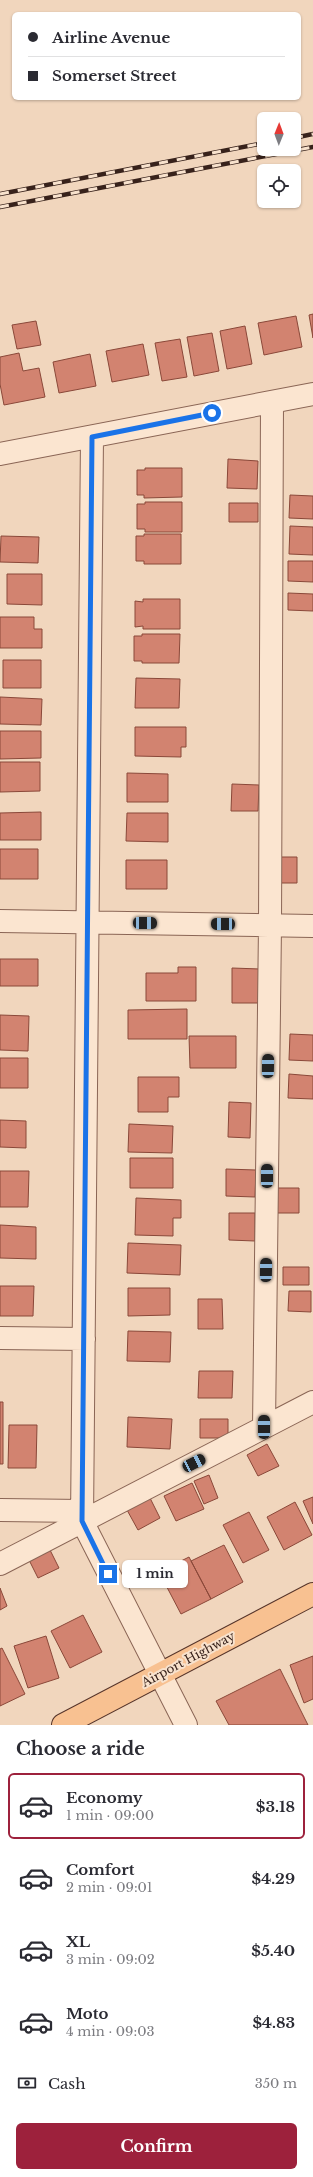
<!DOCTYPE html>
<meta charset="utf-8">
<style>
body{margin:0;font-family:"Libre Baskerville",serif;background:#f2f2f3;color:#2b2b33;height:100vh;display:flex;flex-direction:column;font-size:15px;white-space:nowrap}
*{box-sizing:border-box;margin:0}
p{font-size:13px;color:#7c7c81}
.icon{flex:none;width:22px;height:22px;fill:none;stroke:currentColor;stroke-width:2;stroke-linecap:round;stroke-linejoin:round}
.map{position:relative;height:1725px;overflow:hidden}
.drawer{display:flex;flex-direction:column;background:#fff;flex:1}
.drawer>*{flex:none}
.top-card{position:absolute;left:12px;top:12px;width:289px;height:88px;border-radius:6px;box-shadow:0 1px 3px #0004;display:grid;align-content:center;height:88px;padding:0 16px;background:#fff}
.needle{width:26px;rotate:1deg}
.fabs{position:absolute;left:257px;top:112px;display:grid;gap:8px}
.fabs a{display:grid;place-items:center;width:44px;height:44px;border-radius:6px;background:#fff;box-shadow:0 1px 3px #0004;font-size:20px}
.end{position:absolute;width:18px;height:18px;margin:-9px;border:5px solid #1a73e8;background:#fff;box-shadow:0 0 0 2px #fff}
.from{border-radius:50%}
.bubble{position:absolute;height:28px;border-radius:6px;background:#fff;box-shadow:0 1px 3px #0004;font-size:13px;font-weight:800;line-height:28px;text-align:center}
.car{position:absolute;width:12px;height:24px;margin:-12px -6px;border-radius:5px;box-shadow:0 0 3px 1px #0007;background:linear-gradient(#222 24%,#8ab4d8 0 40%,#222 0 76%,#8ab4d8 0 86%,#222 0)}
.top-card b{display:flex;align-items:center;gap:14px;height:38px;font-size:15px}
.top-card b+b{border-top:1px solid #e1e1e2}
.top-card i{width:10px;height:10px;background:#2b2b33}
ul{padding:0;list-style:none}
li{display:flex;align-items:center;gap:12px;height:66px;margin:0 8px 6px;padding:0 8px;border:2px solid transparent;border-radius:6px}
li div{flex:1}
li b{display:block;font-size:15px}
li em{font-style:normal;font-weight:800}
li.selected{border-color:#9d213c}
li>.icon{width:36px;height:36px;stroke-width:1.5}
h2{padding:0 16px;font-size:18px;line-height:48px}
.pay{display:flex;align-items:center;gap:10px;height:44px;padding:0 16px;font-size:15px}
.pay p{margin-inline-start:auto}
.action{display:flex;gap:8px;margin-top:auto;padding:8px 16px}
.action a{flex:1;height:46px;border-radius:6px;background:#9d213c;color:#fff;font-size:16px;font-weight:800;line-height:46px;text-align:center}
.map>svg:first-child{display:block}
.building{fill:#d28370;stroke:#8a4839}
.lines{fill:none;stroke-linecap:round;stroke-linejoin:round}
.minor-casing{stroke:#8a6555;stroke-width:24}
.major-casing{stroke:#57352a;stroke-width:24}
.minor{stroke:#fbe5d0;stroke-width:22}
.major{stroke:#f8c191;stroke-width:22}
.rail-casing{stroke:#38221b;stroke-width:4.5}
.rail{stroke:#f8e2cd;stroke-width:3;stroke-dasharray:9;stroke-linecap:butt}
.route{stroke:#1a73e8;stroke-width:5}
.labels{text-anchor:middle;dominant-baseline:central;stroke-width:4;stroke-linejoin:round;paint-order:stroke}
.street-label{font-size:12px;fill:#38221b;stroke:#f8e2cd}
</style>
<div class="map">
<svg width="313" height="1725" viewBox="0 0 313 1725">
<rect width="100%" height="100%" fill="#f1d6bd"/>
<path class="building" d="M313,314V338L309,315Z
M296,316L302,347L264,355L258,323Z
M36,321L41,345L17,349L12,325Z
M245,326L252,364L227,369L220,331Z
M212,333L219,371L194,376L187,337Z
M180,339L187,377L162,381L155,343Z
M143,344L149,375L112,382L106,351Z
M19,353L23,371L39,368L45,397L4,405L0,384V357Z
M90,354L96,386L59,393L53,362Z
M228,459L258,461L257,489L227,488Z
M145,468H182V497L144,498V495H137V470H145Z
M290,495L313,496V519L289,518Z
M145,502H182V532H145V529H137V504H145Z
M229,503H258V522H229Z
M290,526L313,527V555L289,554Z
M144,534H181V564H144V561H136V536H144Z
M1,536L39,537L38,563L0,562Z
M288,561H313V582L288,581Z
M7,574H42V605L7,604Z
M288,593L313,594V611L288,610Z
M143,599H180V629H143V626L135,627V601L143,602Z
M0,617H34V629H42V648H0Z
M142,634H180L179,663H142V661H134V636H142Z
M3,660H41V688H3Z
M136,678L180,679L179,708H135Z
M0,697L42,699L41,725L0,724Z
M135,727H186V747H181V757L135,756Z
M0,731H41V758L0,759Z
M0,762H40V791L0,792Z
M127,773L168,774V802H127Z
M232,784L259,785L258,811H231Z
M41,812V840H0V813Z
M127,813H168V842L126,841Z
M0,849H38V879H0Z
M278,857H297V883H279Z
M126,860H167V889H126Z
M0,959H38V986H0Z
M178,967H196V1001H146V973H178Z
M232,968L260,969L259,1003H232Z
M187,1009V1039H128V1010Z
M0,1015L29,1016L28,1051L0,1050Z
M290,1034L313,1035V1061L289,1060Z
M189,1036H236V1068H190Z
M0,1058H28V1088H0Z
M289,1074L313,1076V1099L288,1098Z
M138,1077H179V1097H168V1112H138Z
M229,1102L251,1103L250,1138L228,1137Z
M0,1120L26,1121V1148L0,1147Z
M129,1124L173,1126L172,1153L128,1152Z
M130,1158H173V1188H130Z
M226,1169L256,1170L255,1197L226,1196Z
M0,1171H29L28,1207H0Z
M275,1188H299V1213H276Z
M136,1198L181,1200V1218H173V1236L135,1235Z
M229,1213H255V1241L229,1240Z
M0,1225L36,1227V1259L0,1258Z
M128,1243L181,1245L180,1275L127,1273Z
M283,1267H309V1285H283Z
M0,1286H34L33,1316H0Z
M128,1288H170V1315L128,1316Z
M289,1291H311V1312L288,1311Z
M198,1299H222L223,1329H198Z
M128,1331L171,1332L170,1362L127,1361Z
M199,1371H233L232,1398H198Z
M0,1402H3V1464H0Z
M128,1417L172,1419L170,1449L127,1447Z
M200,1419H228V1438H200Z
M9,1425H37L36,1468H8Z
M267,1444L279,1466L258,1476L247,1455Z
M209,1475L218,1498L204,1504L194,1481Z
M192,1483L204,1509L176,1521L164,1496Z
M313,1497V1524L303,1501Z
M150,1498L160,1518L138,1530L127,1510Z
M295,1502L312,1535L284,1550L267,1517Z
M249,1512L269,1550L243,1563L223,1525Z
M224,1545L243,1582L211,1599L191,1561Z
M50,1550L59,1568L38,1578L29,1560Z
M189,1557L211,1599L181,1614L159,1572Z
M0,1588L7,1606L0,1610Z
M83,1615L102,1652L70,1668L51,1631Z
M46,1636L59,1678L28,1688L14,1646Z
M2,1648L25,1694L0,1706V1649Z
M313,1656V1699L304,1703L290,1665Z
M280,1669L308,1725H229L216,1701Z"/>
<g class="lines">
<g class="minor-casing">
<path id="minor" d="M92,437L82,1521L186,1725
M0,454L313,394
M0,921L313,926
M0,1338L84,1339
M264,1427L270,925L272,402
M0,1510L82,1511
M0,1564L313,1402"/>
</g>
<g class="major-casing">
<path id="major" d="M63,1725L313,1594"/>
</g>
<use href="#minor" class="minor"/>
<use href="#major" class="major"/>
<g class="rail-casing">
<path id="rail" d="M294,138L313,134
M0,194L264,143
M0,207L313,147"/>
</g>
<use href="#rail" class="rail"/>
</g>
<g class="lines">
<path class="route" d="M108,1574L82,1521L92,437L212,413"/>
</g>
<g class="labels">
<g class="street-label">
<text transform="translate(188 1659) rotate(-28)">Airport Highway</text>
</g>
</g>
</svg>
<div class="fabs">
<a><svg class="needle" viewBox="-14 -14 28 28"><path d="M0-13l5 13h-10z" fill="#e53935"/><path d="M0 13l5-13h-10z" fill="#7c7c81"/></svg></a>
<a><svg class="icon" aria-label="locate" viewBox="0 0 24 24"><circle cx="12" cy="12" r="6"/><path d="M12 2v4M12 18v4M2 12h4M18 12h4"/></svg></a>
</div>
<i class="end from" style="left:212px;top:413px"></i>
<i class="end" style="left:108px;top:1574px"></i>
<div class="bubble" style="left:122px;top:1560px;width:66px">1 min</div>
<i class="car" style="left:145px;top:923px;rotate:91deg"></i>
<i class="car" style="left:223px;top:924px;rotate:271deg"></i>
<i class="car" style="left:268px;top:1066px;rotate:1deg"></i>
<i class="car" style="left:267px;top:1176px;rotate:0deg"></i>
<i class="car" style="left:266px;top:1270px;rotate:1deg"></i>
<i class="car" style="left:264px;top:1427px;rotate:0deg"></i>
<i class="car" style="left:194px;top:1463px;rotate:63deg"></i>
<div class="top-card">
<b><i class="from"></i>Airline Avenue</b>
<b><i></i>Somerset Street</b>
</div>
</div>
<section class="drawer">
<h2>Choose a ride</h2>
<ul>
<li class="selected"><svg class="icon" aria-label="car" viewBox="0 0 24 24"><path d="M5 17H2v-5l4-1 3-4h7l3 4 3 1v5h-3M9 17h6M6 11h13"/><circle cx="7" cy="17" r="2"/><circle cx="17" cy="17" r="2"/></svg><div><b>Economy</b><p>1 min · 09:00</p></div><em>$3.18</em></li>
<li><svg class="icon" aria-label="car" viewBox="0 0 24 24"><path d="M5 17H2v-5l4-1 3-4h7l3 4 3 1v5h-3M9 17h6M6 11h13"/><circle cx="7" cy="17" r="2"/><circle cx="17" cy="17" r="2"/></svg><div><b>Comfort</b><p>2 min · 09:01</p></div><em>$4.29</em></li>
<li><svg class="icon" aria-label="car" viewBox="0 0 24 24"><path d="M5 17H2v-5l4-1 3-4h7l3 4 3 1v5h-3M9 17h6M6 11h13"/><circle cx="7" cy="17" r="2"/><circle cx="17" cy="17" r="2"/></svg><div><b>XL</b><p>3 min · 09:02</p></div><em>$5.40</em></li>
<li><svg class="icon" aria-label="car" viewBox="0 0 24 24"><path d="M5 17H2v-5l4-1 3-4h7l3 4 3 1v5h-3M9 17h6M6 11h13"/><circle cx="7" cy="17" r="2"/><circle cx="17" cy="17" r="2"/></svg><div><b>Moto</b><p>4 min · 09:03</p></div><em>$4.83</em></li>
</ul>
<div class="pay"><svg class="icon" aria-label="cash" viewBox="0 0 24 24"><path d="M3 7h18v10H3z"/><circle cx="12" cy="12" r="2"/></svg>Cash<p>350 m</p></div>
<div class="action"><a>Confirm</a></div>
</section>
